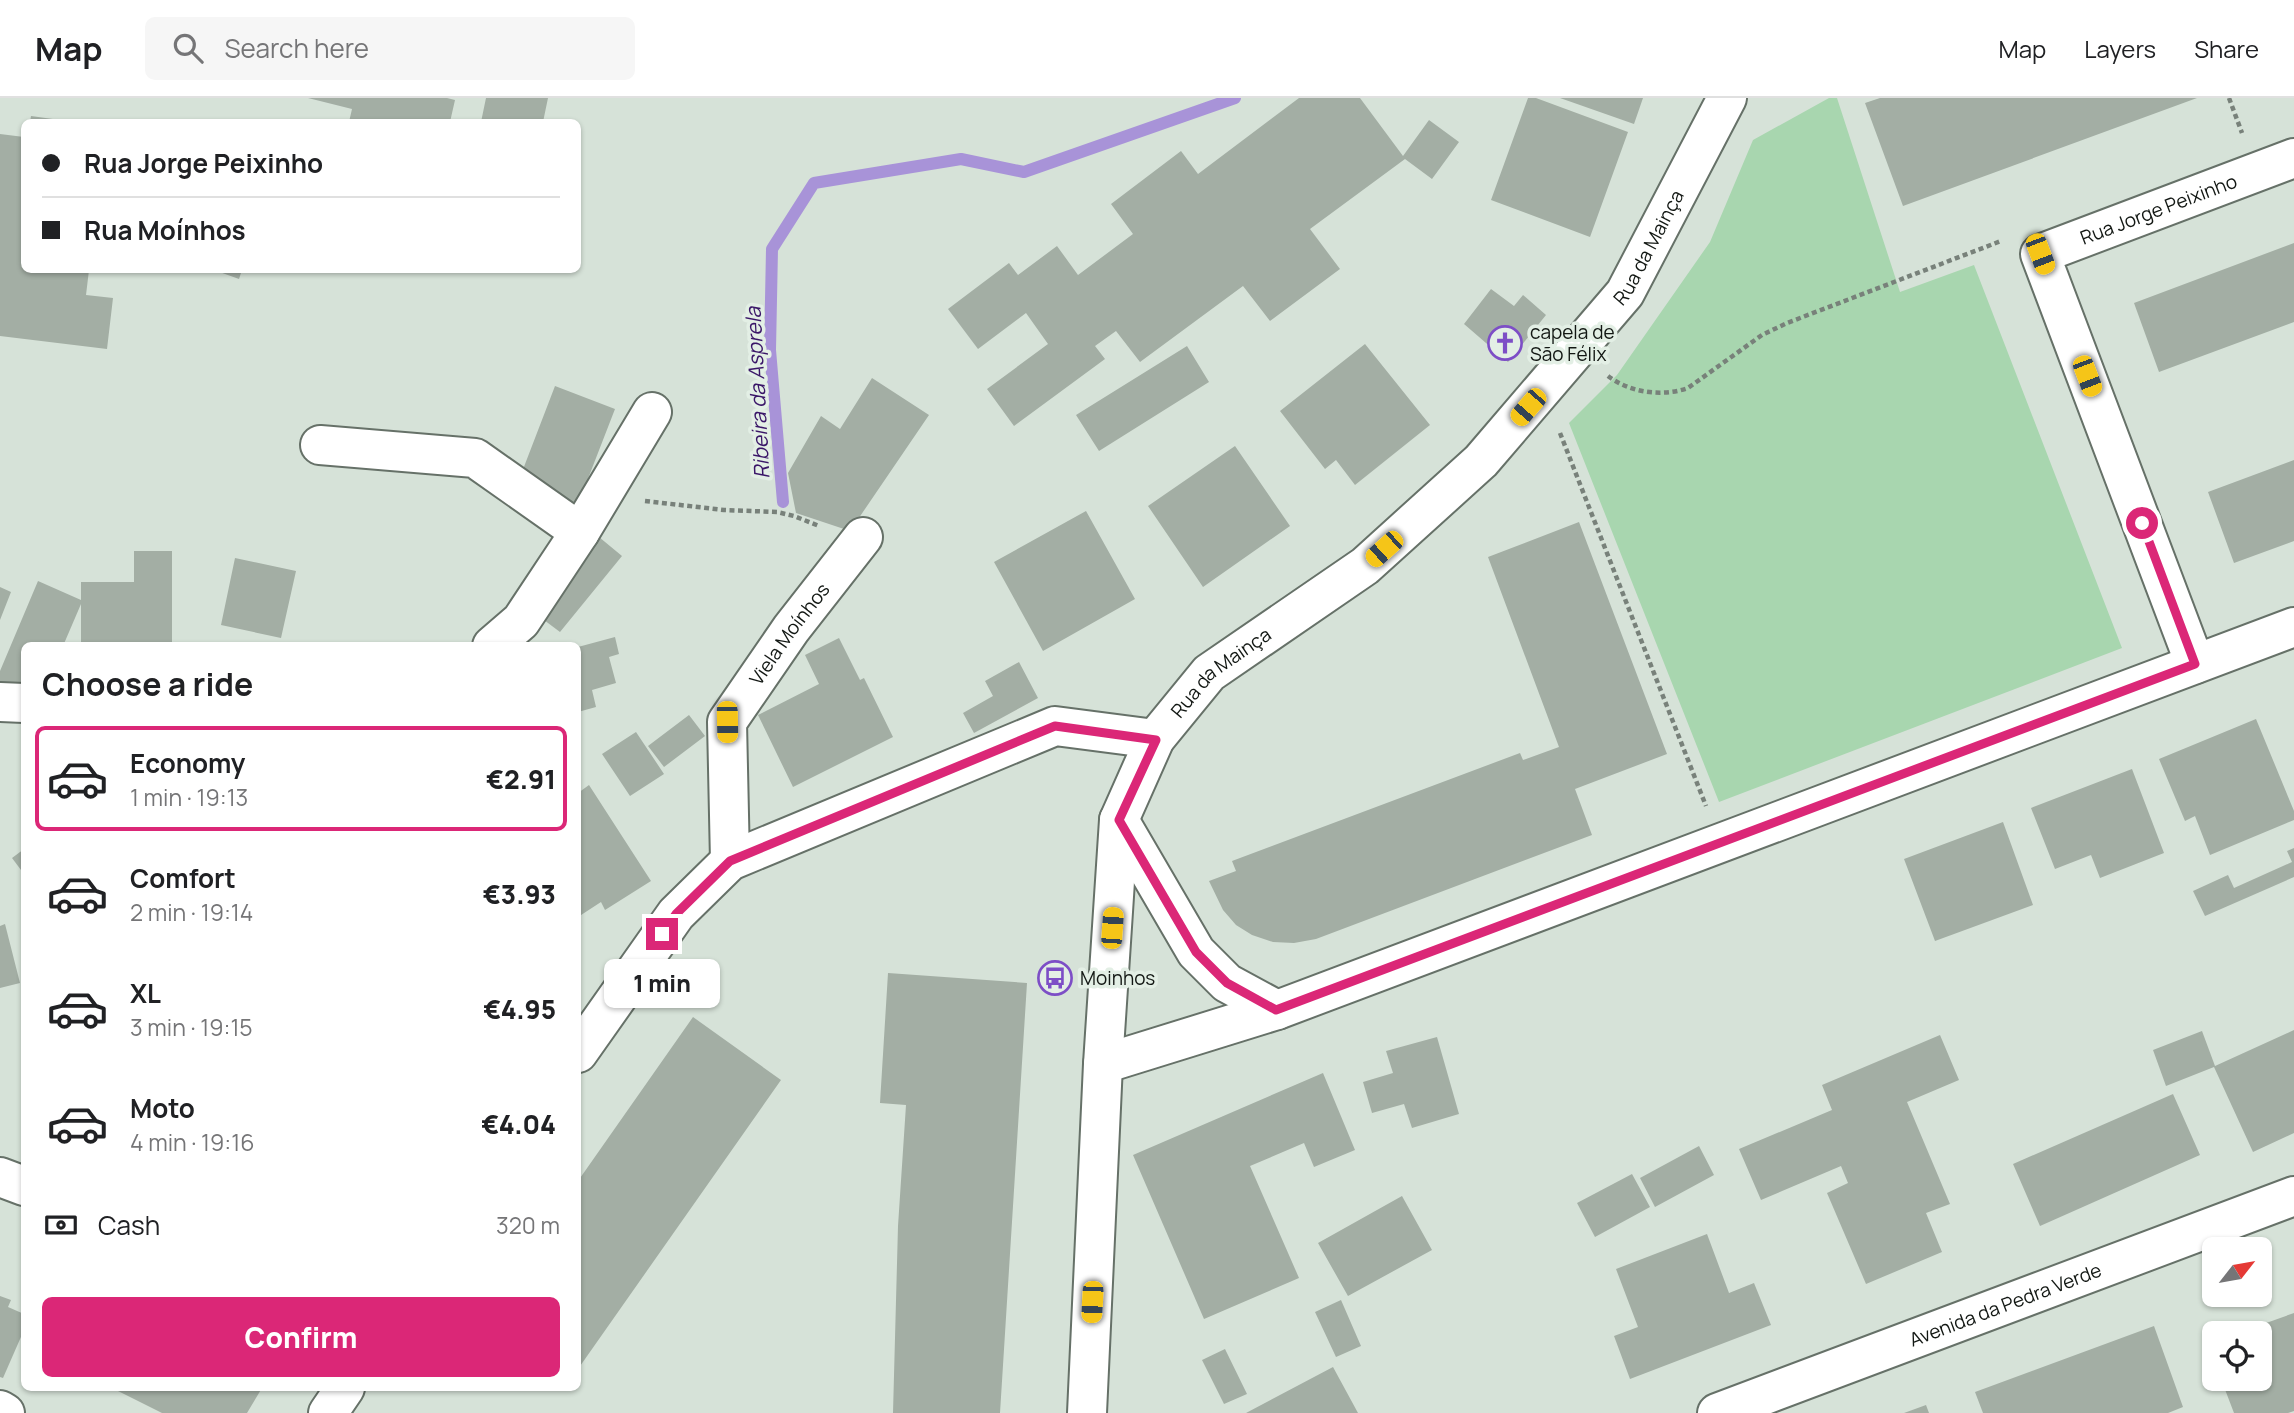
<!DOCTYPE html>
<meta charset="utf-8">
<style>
body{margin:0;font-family:Manrope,sans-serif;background:#f6f6f6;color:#202124;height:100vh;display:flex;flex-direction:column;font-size:26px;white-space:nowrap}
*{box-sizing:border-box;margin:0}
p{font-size:23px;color:#757577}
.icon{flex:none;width:38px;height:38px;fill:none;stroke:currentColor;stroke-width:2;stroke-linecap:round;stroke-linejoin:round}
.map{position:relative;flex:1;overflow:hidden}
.drawer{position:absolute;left:21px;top:544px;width:560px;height:749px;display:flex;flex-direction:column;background:#fff;border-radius:10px;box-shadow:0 2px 5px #0004}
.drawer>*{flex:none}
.guide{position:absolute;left:21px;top:21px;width:560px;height:154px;border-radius:10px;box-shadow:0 2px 5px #0004;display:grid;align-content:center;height:154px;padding:0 21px;background:#fff}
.needle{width:46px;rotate:59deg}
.tools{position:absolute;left:2202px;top:1139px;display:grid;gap:14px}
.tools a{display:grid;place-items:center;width:70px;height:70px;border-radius:10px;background:#fff;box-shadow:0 2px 5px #0004;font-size:35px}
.end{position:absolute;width:32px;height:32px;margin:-16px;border:9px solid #db2777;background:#fff;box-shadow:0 0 0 4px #fff}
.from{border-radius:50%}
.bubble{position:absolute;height:49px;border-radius:10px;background:#fff;box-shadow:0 2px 5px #0004;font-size:23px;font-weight:800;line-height:49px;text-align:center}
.car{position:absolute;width:21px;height:42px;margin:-21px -10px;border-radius:9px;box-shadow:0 0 5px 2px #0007;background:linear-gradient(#f5c518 24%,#345 0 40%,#f5c518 0 76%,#345 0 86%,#f5c518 0)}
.guide b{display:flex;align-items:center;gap:24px;height:66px;font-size:26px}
.guide b+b{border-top:2px solid #e0e0e0}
.guide i{width:18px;height:18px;background:#202124}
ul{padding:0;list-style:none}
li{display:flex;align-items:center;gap:21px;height:105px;margin:0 14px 10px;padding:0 7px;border:4px solid transparent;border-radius:10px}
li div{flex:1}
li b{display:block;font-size:26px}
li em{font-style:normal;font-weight:800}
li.on{border-color:#db2777}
li>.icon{width:63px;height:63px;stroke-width:1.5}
h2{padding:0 21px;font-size:32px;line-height:84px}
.pay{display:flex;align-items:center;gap:18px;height:77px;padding:0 21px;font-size:26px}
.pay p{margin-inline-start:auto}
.action{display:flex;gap:14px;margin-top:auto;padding:14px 21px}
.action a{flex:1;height:80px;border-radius:10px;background:#db2777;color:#fff;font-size:28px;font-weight:800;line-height:80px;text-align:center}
header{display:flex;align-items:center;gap:42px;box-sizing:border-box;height:98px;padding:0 35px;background:#fff;border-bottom:2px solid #e0e0e0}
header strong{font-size:33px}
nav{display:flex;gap:38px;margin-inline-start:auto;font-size:24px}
.search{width:490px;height:63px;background:#f6f6f6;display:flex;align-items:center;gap:18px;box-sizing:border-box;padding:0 24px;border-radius:10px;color:#757577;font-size:26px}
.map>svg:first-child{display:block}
.green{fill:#a8d6af}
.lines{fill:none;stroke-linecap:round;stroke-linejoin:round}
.stream{stroke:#a893d8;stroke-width:12}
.building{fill:#a3aea4}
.minor-casing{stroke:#667168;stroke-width:42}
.major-casing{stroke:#667168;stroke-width:42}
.path{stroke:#78817a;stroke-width:4.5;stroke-dasharray:5 3.5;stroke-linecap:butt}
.minor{stroke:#fff;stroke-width:38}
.major{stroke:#fff;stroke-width:38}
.route{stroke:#db2777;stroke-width:9}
.labels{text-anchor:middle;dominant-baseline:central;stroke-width:7;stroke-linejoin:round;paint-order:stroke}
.street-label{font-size:19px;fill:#121713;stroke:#e3efe5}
.poi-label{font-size:19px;fill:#121713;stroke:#e3efe5;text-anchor:start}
.water-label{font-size:21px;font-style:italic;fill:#3a1668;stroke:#e3efe5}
</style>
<header>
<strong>Map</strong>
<div class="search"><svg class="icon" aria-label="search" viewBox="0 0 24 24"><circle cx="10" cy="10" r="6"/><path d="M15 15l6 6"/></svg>Search here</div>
<nav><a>Map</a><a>Layers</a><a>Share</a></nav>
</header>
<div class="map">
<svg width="2294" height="1315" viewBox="0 0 2294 1315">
<rect width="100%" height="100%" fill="#d6e2d8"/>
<path class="green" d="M1829,0H1837L1900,194L1974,167L2122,550L1719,704L1569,325L1617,277L1710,144L1753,42Z"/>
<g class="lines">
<path class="stream" d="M783,404L770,252L772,151L814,85L961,61L1024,74L1235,0"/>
</g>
<path class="building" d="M308,0H447L455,2L450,24H349L352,11Z
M486,0H548L543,24H481Z
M1299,0H1360L1403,58L1429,22L1459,44L1432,81L1405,61L1310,131L1340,171L1270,223L1243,188L1140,264L1116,233L1095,248L1105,261L1014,328L987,291L1048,246L1026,215L978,251L948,211L1009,165L1018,177L1057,148L1078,177L1133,136L1111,106L1181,53L1198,76Z
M1528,0H1536L1628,34L1590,139L1491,102Z
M1560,0H1643L1634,26Z
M1880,0H2197L1903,108L1865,5Z
M31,18L60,22L59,24H30Z
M0,36L24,39V172H89L86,197L113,200L107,251L0,238Z
M2294,145V224L2159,274L2134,205Z
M214,172H242L239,181Z
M1491,191L1514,208L1523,197L1546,217L1508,264L1464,226Z
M1365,246L1430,327L1355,387L1336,362L1325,371L1280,313Z
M1187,248L1209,284L1099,353L1076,317Z
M872,280L929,317L850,433L796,415L788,375L821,318L840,331Z
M555,288L615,311L577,409L517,387Z
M1235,348L1290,428L1203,489L1148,408Z
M2294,362V443L2234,465L2208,394Z
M1086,413L1135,501L1043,553L994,464Z
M1579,424L1667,656L1575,691L1592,737L1316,841L1294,845L1273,844L1252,837L1236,827L1223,812L1209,783L1236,773L1232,763L1520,655L1523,662L1559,649L1488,459Z
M599,439L622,458L560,534L536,516Z
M134,453H172V548H81V506L63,548H24V599L0,588V573L38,483L81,502V484H134Z
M235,460L296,473L281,540L221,527Z
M0,489L11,494L0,522Z
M615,539L619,556L609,559L616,585L592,592L596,609L578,614V549Z
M839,540L860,582L864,580L893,639L793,689L758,617L819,586L805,557Z
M1019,564L1038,600L974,635L963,615L993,598L985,583Z
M689,617L705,638L664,669L648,648Z
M2256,621L2294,713V722L2210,757L2195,718L2185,723L2159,661Z
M636,634L664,676L630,698L602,656Z
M2132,671L2164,755L2100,780L2091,757L2055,771L2031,710Z
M589,687L651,783L605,812L601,804L578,819V695Z
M2003,724L2033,807L1935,843L1904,761Z
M2294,750V779L2205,818L2193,793L2228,777L2234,790L2292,764L2287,753Z
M24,751V776L12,760Z
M5,826L20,885L0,890V828Z
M888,875L1027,885L1000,1315H893L898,1128L906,1007L880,1005Z
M693,919L781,982L578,1271V1083Z
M2294,932V1035L2253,1054L2214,969L2166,988L2153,952L2202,933L2215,968Z
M1940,937L1959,982L1907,1004L1950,1106L1926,1115L1942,1154L1866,1186L1827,1095L1848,1085L1841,1068L1761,1102L1739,1051L1832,1012L1822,987Z
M1437,939L1459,1016L1412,1030L1404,1006L1372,1015L1363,984L1393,975L1386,953Z
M1323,975L1355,1052L1314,1069L1304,1045L1250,1068L1299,1180L1204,1221L1133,1057Z
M2173,996L2200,1057L2040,1128L2013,1066Z
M1699,1048L1714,1077L1655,1109L1640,1080Z
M1632,1076L1650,1109L1595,1139L1577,1105Z
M1402,1098L1432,1152L1348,1198L1318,1145Z
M1707,1136L1729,1195L1754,1185L1771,1227L1630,1281L1614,1238L1638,1229L1616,1171Z
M0,1198L11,1202L8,1209L24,1216V1232L3,1280L0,1279Z
M1341,1202L1361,1248L1336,1259L1315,1214Z
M2294,1215V1313L2288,1315H2234L2221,1281H2259V1236L2238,1235Z
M2154,1228L2183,1309L2168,1315H1983L1975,1294Z
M1225,1251L1247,1296L1224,1306L1202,1262Z
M1333,1269L1358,1315H1246Z
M112,1290H262L247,1315H162Z
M1926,1307L1929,1315H1904Z"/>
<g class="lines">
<g class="minor-casing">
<g id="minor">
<path d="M320,347L475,360L580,434L521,523L492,548"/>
<path d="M580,434L652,314"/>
<path id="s1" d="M2195,566L2040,156L2294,60"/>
<path d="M0,604L24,605"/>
<path d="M1119,722L1196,854L1227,885L1277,912"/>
<path id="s2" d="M730,763L727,624L791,531L863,439"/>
<path d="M578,955L676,816L730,763L1055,628L1155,641"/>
<path d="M1103,966L1277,912L2294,529"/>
<path d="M0,1079L24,1088"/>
<path d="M328,1315L345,1290"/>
<path id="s3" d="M1087,1315L1103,966L1119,722L1155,641L1209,575L1365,468L1481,363L1625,195L1727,0"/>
<path id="s4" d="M1717,1315L2294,1098"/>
</g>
</g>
<g class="major-casing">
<path id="major" d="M0,1312L5,1315"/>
</g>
<path class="path" d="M2229,0L2242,35
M1608,278C1630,295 1663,299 1688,290L1762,237L1787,225L2001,143
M1560,335L1706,708
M645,403L724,412L777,414L794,418L819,428"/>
<use href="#minor" class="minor"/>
<use href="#major" class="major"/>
</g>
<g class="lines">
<path class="route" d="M662,836L676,816L730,763L1055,628L1156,642L1119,722L1196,854L1227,885L1276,912L2195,566L2142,425"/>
</g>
<defs>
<g id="church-ring" transform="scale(1.75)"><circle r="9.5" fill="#e3efe5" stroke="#7d4ec6" stroke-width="1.5"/><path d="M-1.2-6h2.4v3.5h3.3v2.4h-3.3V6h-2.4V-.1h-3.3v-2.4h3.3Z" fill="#7d4ec6"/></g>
<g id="bus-ring" transform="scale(1.75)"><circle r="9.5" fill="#e3efe5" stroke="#7d4ec6" stroke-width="1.5"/><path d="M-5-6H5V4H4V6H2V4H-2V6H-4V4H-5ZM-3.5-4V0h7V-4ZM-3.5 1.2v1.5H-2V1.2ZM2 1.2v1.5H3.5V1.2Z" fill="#7d4ec6"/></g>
</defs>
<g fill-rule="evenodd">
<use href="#church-ring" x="1505" y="245"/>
<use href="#bus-ring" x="1055" y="880"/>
</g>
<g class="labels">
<g class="street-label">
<text stroke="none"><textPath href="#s1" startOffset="565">Rua Jorge Peixinho</textPath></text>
<text stroke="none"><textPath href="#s3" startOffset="1386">Rua da Mainça</textPath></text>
<text stroke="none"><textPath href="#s2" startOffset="247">Viela Moínhos</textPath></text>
<text stroke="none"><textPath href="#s3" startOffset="777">Rua da Mainça</textPath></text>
<text stroke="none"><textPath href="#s4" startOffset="308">Avenida da Pedra Verde</textPath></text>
</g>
<g class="poi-label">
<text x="1530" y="234">capela de<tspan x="1530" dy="22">São Félix</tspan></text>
<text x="1080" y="880">Moinhos</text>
</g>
<g class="water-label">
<text transform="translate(757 295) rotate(-93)">Ribeira da Asprela</text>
</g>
</g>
</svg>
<div class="tools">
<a><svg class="needle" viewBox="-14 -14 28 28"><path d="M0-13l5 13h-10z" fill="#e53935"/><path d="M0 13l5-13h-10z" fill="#757577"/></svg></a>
<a><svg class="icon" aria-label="locate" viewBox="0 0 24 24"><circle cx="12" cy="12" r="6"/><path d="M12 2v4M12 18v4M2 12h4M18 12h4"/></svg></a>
</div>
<i class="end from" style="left:2142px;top:425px"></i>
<i class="end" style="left:662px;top:836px"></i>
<div class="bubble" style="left:604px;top:861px;width:116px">1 min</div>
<i class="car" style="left:2040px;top:156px;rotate:159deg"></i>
<i class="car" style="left:2087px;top:278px;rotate:159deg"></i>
<i class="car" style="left:1528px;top:309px;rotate:221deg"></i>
<i class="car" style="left:1384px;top:451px;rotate:228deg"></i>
<i class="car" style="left:727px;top:624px;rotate:179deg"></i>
<i class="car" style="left:1112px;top:830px;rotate:4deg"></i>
<i class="car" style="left:1092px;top:1204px;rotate:183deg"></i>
<div class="guide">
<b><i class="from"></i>Rua Jorge Peixinho</b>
<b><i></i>Rua Moínhos</b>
</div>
<section class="drawer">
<h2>Choose a ride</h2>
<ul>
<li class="on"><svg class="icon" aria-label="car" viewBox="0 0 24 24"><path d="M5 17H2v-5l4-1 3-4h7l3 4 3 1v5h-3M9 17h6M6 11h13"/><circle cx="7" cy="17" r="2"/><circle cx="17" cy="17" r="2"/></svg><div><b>Economy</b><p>1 min · 19:13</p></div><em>€2.91</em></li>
<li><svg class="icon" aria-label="car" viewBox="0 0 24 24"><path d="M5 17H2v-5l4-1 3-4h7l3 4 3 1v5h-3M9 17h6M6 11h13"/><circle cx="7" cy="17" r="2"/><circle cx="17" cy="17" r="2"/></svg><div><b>Comfort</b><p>2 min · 19:14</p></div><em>€3.93</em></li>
<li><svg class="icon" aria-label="car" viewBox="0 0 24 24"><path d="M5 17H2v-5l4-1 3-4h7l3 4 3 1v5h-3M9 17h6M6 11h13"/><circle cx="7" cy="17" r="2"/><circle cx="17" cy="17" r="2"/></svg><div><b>XL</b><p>3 min · 19:15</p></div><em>€4.95</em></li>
<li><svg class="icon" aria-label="car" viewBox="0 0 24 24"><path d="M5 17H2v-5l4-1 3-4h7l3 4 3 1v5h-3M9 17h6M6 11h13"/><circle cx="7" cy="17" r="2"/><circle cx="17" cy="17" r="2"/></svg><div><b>Moto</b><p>4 min · 19:16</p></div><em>€4.04</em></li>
</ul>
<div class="pay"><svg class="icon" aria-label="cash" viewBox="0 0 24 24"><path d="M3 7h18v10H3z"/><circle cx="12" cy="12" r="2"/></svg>Cash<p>320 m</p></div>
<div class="action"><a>Confirm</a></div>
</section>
</div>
